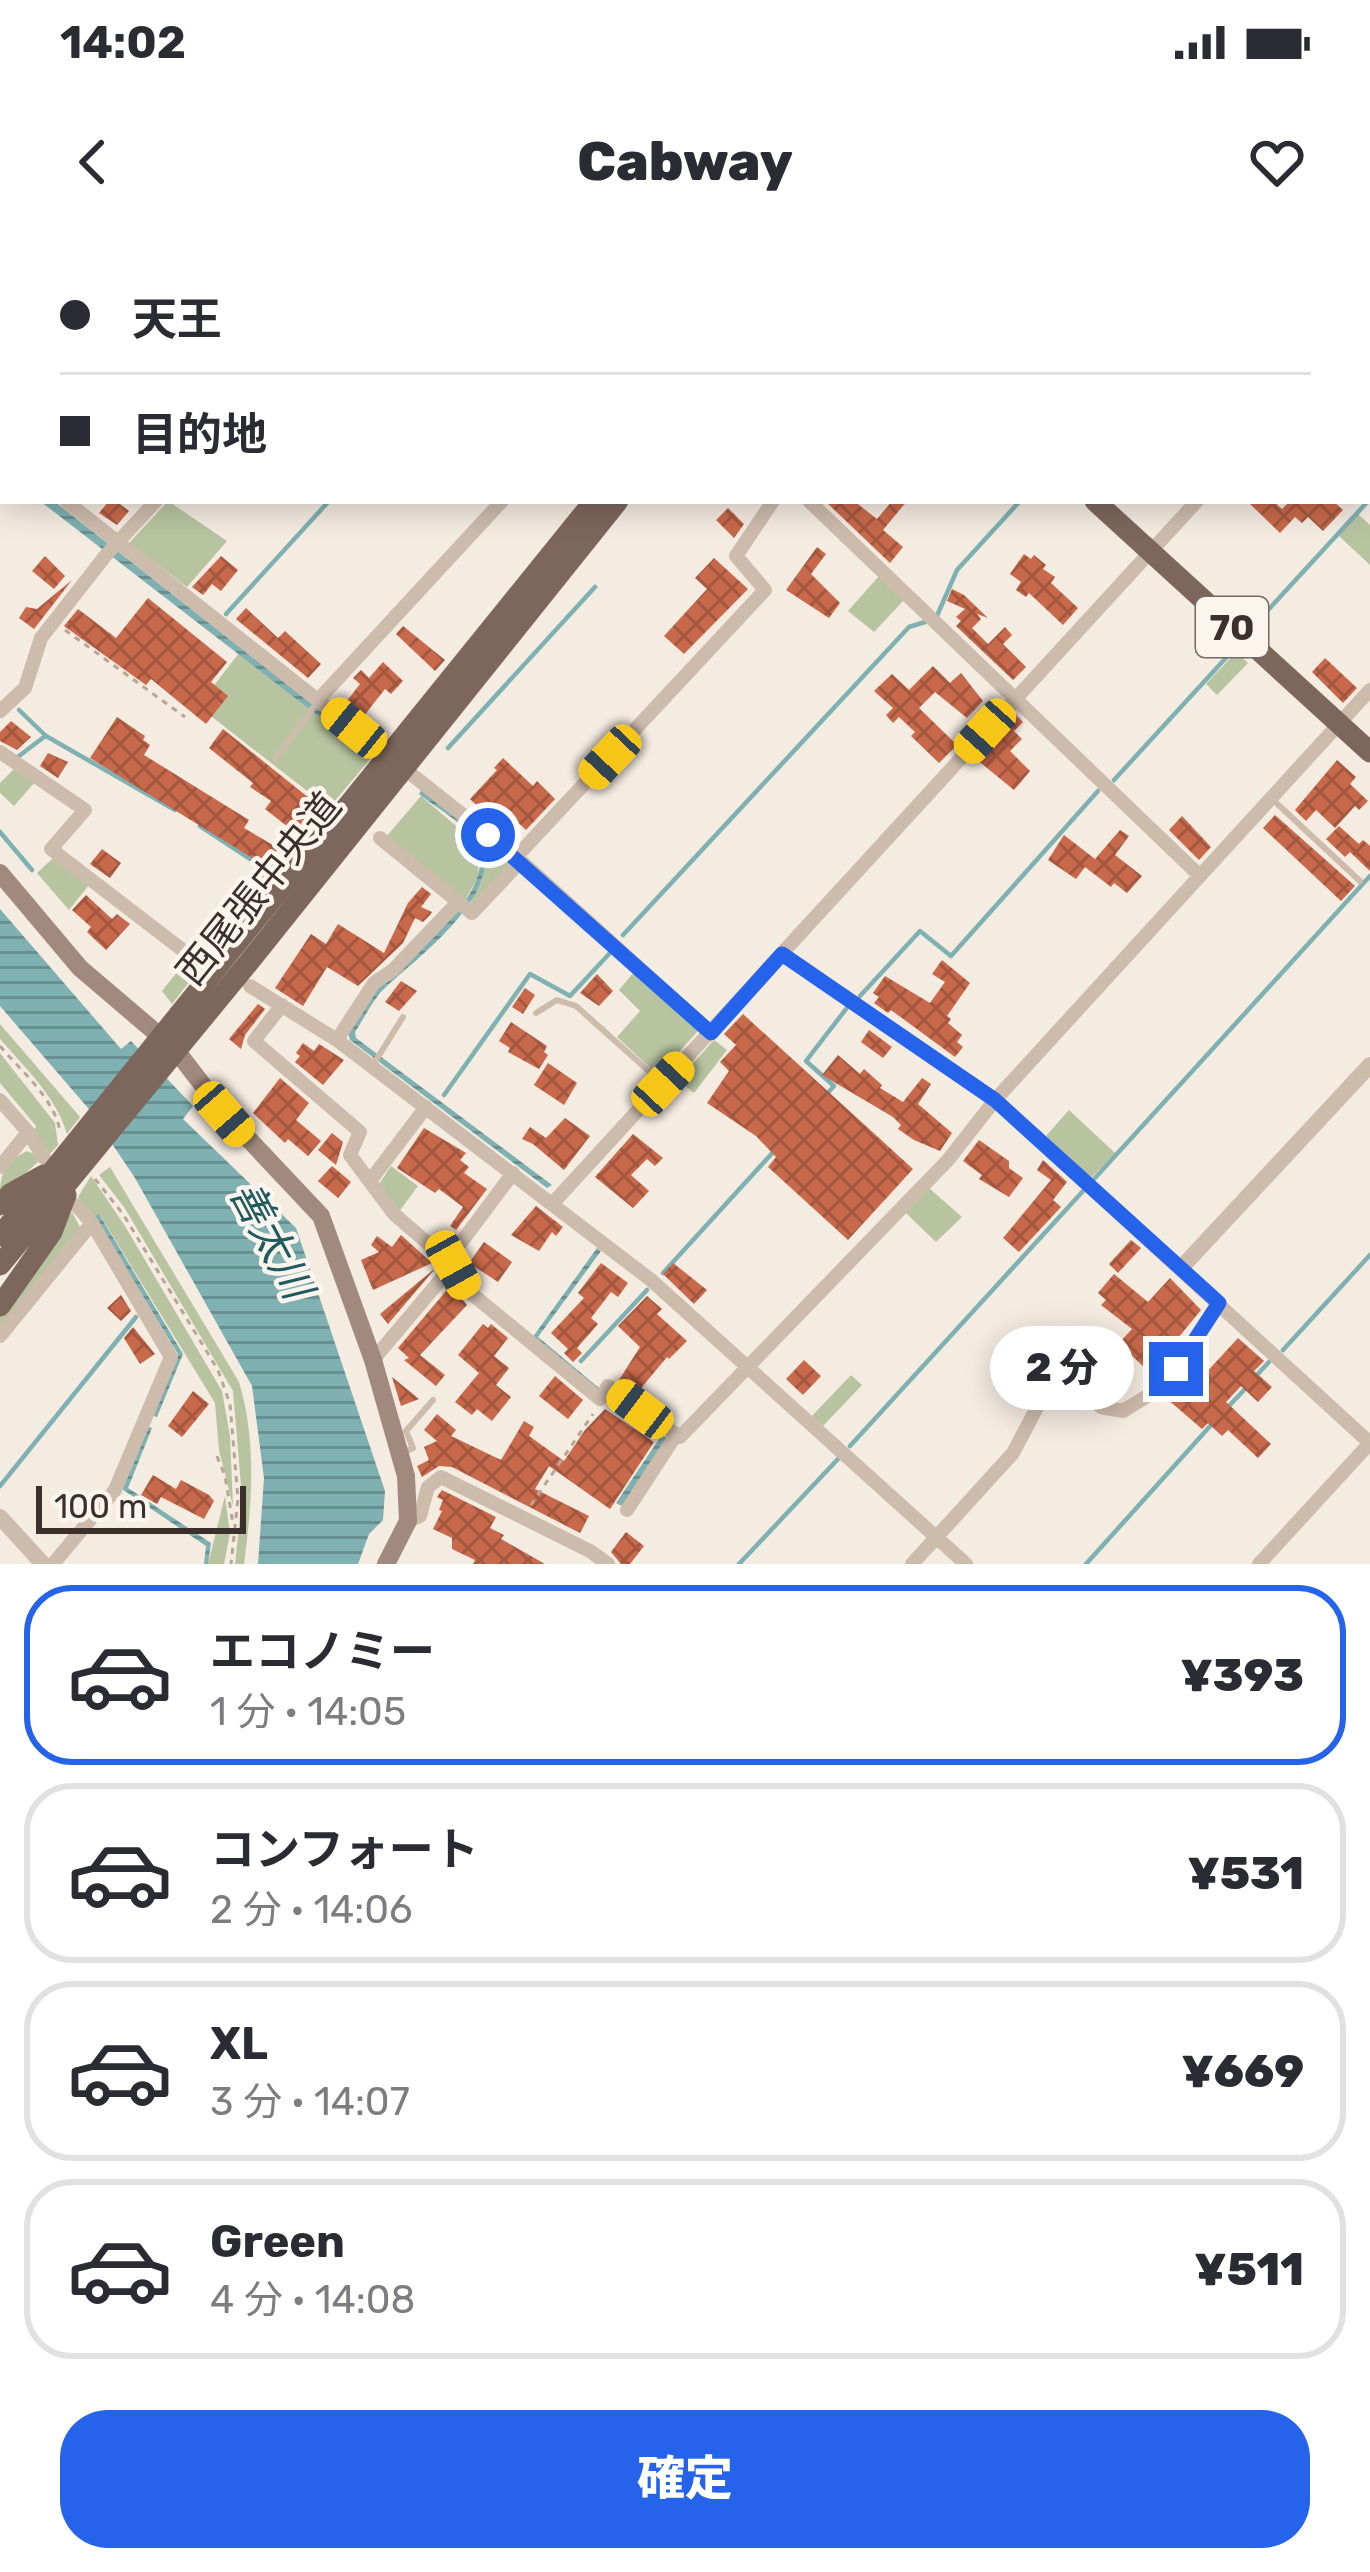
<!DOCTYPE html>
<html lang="ja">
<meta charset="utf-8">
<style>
body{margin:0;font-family:Rubik,"Noto Sans JP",sans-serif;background:#f7f7f7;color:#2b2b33;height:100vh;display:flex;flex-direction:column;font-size:45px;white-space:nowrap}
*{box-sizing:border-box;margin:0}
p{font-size:39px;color:#7c7c81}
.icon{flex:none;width:66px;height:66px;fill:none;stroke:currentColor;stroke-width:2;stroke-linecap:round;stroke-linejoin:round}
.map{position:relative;height:1324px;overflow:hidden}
.details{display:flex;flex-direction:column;background:#fff;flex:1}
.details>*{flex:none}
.hud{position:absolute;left:0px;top:0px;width:1371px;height:264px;box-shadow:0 6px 30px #0003;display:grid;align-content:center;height:264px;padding:0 60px;background:#fff}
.scale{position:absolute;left:36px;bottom:30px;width:210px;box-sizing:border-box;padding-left:12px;border:6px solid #3b302b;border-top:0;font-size:33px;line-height:42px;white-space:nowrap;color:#3b302b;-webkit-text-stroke:9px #fbf5ee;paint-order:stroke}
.end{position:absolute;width:54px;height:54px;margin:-27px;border:15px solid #2563eb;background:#fff;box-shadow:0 0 0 6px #fff}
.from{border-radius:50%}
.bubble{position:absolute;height:84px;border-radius:42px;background:#fff;box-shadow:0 6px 30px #0003;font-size:39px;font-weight:800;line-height:84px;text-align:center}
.car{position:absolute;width:36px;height:72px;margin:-36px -18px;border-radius:15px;box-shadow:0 0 9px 3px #0007;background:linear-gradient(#f5c518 24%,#345 0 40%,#f5c518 0 76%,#345 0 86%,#f5c518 0)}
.hud b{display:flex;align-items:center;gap:42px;height:114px;font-size:45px}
.hud b+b{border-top:3px solid #e1e1e2}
.hud i{width:30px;height:30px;background:#2b2b33}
ul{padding:21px 0 0;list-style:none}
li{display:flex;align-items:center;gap:36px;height:180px;margin:0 24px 18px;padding:0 36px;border:6px solid #e1e1e2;border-radius:48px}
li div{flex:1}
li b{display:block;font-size:45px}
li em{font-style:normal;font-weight:800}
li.active{border-color:#2563eb}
li>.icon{width:108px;height:108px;stroke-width:1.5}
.button{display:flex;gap:24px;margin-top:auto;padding:24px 60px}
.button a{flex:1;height:138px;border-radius:48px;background:#2563eb;color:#fff;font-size:48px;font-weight:800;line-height:138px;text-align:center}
.status{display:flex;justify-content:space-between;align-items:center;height:84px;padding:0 60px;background:#fff;direction:ltr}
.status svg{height:33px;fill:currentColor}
header{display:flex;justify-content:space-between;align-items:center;height:156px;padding:0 60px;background:#fff;font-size:54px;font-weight:800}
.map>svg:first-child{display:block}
.green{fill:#b8c4a0}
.water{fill:url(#water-rules)}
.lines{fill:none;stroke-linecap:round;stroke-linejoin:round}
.stream{stroke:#7fb0b2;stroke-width:4.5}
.building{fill:url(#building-cross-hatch)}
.path{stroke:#b9a596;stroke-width:3;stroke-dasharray:6 6;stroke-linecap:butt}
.service{stroke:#cdbbac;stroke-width:6}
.minor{stroke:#cdbbac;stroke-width:14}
.tertiary{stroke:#cdbbac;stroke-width:16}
.secondary{stroke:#a18a7d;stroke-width:18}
.primary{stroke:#7d675c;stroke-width:21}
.route{stroke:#2563eb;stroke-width:15}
.labels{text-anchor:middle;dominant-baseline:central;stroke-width:9;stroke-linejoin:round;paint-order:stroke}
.shield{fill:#fbf5ee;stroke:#756b66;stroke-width:3}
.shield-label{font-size:36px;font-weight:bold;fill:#3b302b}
.street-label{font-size:39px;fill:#3b302b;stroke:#fbf5ee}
.water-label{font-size:42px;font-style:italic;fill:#1f5a5e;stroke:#fbf5ee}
</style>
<div class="status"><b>14:02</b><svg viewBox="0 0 49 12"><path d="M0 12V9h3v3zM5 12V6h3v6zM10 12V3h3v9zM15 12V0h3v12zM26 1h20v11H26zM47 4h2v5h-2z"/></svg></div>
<header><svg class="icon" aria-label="back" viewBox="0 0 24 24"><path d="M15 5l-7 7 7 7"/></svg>Cabway<svg class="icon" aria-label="heart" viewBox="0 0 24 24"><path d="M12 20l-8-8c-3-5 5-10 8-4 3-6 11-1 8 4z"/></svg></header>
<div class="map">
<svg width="1370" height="1324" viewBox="0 0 1370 1324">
<defs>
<pattern id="water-rules" width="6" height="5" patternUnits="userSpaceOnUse" patternTransform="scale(3)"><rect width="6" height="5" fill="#7fb0b2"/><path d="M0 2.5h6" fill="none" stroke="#699091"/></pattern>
<pattern id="building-cross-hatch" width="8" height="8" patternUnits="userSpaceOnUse" patternTransform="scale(3)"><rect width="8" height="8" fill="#c8694b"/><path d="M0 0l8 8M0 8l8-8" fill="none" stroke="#a4573f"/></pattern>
</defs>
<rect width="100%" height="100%" fill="#f4ebe1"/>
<path class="green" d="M168,261L227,301L187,347L129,303Z
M1358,274L1370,285V325L1339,296Z
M879,336L904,360L874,392L848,371Z
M1236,412L1248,423L1217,455L1206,444Z
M239,413L371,518L329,568L198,466Z
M14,529L35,542L14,566L0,553V543Z
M421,556L476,603L479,636L465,660L386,597Z
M476,593L512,619L513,625L474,666L470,664L483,638Z
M285,609L294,616L212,714L198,705Z
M54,617L89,645L69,670L37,633Z
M185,722L200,728L172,764L162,751Z
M635,731L698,791L658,835L617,797L640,771L619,750Z
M0,784L80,877L67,894C56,856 25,828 0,799Z
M714,800L727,810L694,853L678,840Z
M0,813L55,883L58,905L48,916L34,890L36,886L0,843Z
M1069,870L1115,913L1091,938L1046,896Z
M27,911L34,914L38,922L0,956C0,932 5,922 27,911Z
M391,926L418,946L398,973L377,947Z
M110,927L239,1142C257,1201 252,1264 244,1324H235L242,1258L233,1151L124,967L99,935Z
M91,936L125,986L222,1151L230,1196L233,1266L219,1210L215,1163L100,975L94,977L78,957Z
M929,948L962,977L936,1002L906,973Z
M72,972L81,989L0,1087V1075Z
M851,1135L862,1145L823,1186L812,1176Z
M225,1256L230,1293L224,1324H208Z"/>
<path class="water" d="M40,261H54L368,508L365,512Z
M422,549C440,563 468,579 479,598C510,649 419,717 387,746C374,757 365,777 355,792L356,798L552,945L547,948L350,800L348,793C358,778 368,761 379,747C406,714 503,654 475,602C465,583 436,568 419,554Z
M0,669L121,809L131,801L193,866L183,879L296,988L385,1251L383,1280L369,1294L358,1324H258L264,1238L252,1146L135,938L88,868L0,766Z
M99,974L183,1114L157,1177L152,1175L178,1114L94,977Z
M597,1008L601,1011L538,1097L599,1148L597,1151L532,1098Z
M611,1156L668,1199L622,1266L616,1263L659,1199L608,1160Z
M147,1186L152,1188L128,1248L211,1303L208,1324H204L206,1306L122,1249Z"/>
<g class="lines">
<path class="stream" d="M219,3L222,0
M1258,3L1261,0
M0,165L3,162
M226,374L329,261
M936,378L957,330L1020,261
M1258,381L1370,259
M19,470L46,496L175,570
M448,508L595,347
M15,519L44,497
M1114,540L1235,408
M200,586L270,632
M0,592L32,630
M623,695L909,387L925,382
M860,756L920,691L951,716L1098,551
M444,855L530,734L570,756L609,714
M825,856L834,846L806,821L846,769
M1095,938L1370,636
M663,1033L776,909
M1283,1110L1370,1015
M581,1121L647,1050
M1256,1136L1269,1122
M1228,1167L1245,1149
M850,1206L1084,950
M0,1246L136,1077
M739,1324L838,1219
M1086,1324L1212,1184"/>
</g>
<path class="building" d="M109,261H116L129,271L117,285L99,273Z
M825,261H854L877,279L892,261H907L883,290L903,307L890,323Z
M1247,261H1273L1282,269L1290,261H1333L1343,270L1323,291L1308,277L1302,283L1295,277L1280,293Z
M728,268L744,284L734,298L716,280Z
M817,307L826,314L811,334L840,363L829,378L786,350Z
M1024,314L1031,319L1034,315L1046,325L1043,329L1055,337L1051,343L1078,368L1063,385L1029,353L1026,357L1016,350L1021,342L1010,334Z
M45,316L65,336L54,349L32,331Z
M221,316L238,330L221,351L212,344L203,355L192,347Z
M714,318L748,349L684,414L664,396L707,349L695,338Z
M72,340L34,389L19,378L26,367L37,369Z
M952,349L964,355L988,378L977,374L981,379L972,388L988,404L1005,387L1012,395L1003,404L1026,427L1013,440L956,386L961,381L956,377L965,369L947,361Z
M148,358L227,422L211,442L228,456L206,484L151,439L146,445L64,386L78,369L116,398Z
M246,368L278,398L285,391L321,424L308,438L236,379Z
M403,386L445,420L435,431L396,394Z
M1325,418L1357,448L1343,463L1312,432Z
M383,422L403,441L391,454L385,449L363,477L357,472L355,475L343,466L360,444L353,438L361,430L369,438Z
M933,426L950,443L961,433L983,461L967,478L935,452L919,468L957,505L939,523L911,496L915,492L899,477L893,483L886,475L893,468L874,451L892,434L909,450Z
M1016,475L1023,482L1014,491L1022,499L1010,511L1030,531L1014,550L976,519Z
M117,477L145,496L143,500L150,505L144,515L249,580L244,588L278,608L267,627L90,518Z
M11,481L31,497L17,510L0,501V492Z
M223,489L319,566L297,594L265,569L271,561L250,547L253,543L209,508Z
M48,513L68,522L58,538L40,526Z
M503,518L533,546L537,541L555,559L526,590L507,572L495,583L470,559L497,530L494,528Z
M1337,520L1356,537L1350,544L1368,561L1359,570L1355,566L1335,588L1316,570L1306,581L1295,570Z
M1275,575L1355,646L1341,661L1263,588Z
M1182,576L1211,607L1199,620L1169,590Z
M1339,586L1359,604L1363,600L1370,606V631L1350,612L1345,617L1326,599Z
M1120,590L1129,596L1115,615L1142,636L1127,653L1114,643L1111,647L1085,627L1076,639L1048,620L1064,595L1095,619Z
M102,609L121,623L110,638L90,624Z
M422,647L431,654L421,667L432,672L430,675L423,682L415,678L403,703L358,746L327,727L303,766L275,748L311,694L326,704L338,684L384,713L408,663Z
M86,655L112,679L117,674L130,684L106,710L87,692L91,687L72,670Z
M942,720L970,743L947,776L951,779L948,783L962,795L957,802L963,807L955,817L891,770L888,773L874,763L879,757L873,753L885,736L930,763L945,742L932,734Z
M597,734L613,751L599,766L580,753Z
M401,741L417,751L399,771L385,762Z
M525,748L535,755L523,774L512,767Z
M258,764L265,769L245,795L241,809L229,799Z
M743,774L913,929L848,1000L768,927L776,917L756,896L707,863L729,831L720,822L736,805L724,794Z
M511,782L547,806L544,812L548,815L539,829L508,812L510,808L499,801Z
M869,790L892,807L883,818L861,802Z
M303,803L314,811L319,804L344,820L323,845L295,822L300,816L296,813Z
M838,815L860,834L864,829L882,845L880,848L903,862L922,838L931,844L918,864L952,893L940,911L914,900L898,889L901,885L893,877L822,835Z
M548,823L577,843L564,865L534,845Z
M280,838L309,863L296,880L321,901L308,916L288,899L285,903L253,873Z
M565,878L590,896L564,930L533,904L522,899L530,887L546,898Z
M424,888L466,913L460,920L469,927L464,933L487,949L456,990L450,986L463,967L439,949L435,953L397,928Z
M332,893L343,902L336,925L318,910Z
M633,894L663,918L655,926L647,919L631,935L649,951L633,968L595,937Z
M979,900L1009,921V928L1023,938L1009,957L979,939L982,935L963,921Z
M1043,920L1067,942L1053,960L1061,967L1019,1012L1003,998L1051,940L1037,930Z
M332,926L351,942L338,958L318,941Z
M536,966L563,987L556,996L552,992L539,1011L511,995Z
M401,995L432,1023L373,1050L361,1020L379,1012L371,1005L377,996L392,1007Z
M1131,1000L1141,1008L1118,1033L1109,1024Z
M484,1002L512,1022L498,1042L469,1023Z
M601,1023L628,1043L618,1057L611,1052L591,1078L598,1084L577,1108L582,1113L573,1122L564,1113L568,1109L551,1093L584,1058L578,1053Z
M673,1023L707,1050L694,1064L663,1034Z
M433,1030H434L388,1084L380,1074Z
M1114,1034L1148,1062L1170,1038L1201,1070L1178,1098L1181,1101L1160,1125L1163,1128L1155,1138L1119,1103L1132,1089L1101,1065L1106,1060L1098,1053Z
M451,1045L467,1065L420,1115L445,1135L436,1146L404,1120L409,1118L398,1108Z
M121,1055L131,1071L121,1081L107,1068Z
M647,1056L662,1069L657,1074L687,1101L669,1119L667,1117L637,1153L619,1140L640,1107L618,1086Z
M483,1084L488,1088L491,1084L508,1098L494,1116L509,1128L496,1145L511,1157L492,1181L477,1169L472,1175L455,1162L479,1133L458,1115Z
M133,1087L155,1114L140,1124L124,1098Z
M1238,1098L1264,1121L1254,1131L1272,1147L1258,1162L1241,1146L1226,1162L1271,1204L1258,1218L1228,1190L1222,1196L1208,1183L1202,1189L1166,1158L1181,1142L1190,1150Z
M804,1120L821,1136L803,1155L786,1139Z
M555,1136L583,1160L568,1179L539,1156Z
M392,1137L419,1159L401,1166Z
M193,1151L209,1164L182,1197L168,1186Z
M605,1169L654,1202L610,1269L549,1226L535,1249L589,1276L580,1293L452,1227L439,1226L422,1237L417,1226L429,1220L424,1207L437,1201L424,1190L437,1174L456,1190L451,1196L501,1220L524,1181L534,1187L529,1196L564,1221L585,1190Z
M153,1235L176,1249L181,1240L209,1255L214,1261L204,1279L161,1257L157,1264L141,1255Z
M442,1250L496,1277L490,1288L504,1295L501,1299L545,1324H473L475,1320L452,1309V1298L433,1289L442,1271L439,1270L443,1260L437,1257Z
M626,1292L644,1306L630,1324H621L611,1312Z"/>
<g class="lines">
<path class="path" d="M615,3L617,0
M65,390L185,477
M0,806C21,831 54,858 60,891
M95,939L123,974L218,1130L230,1164L238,1259L231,1324
M217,1216L225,1236L233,1284
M531,1265L593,1174"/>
<path class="service" d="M275,519L316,464
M1272,559L1360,641
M536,773L557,760L576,766L661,842
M373,825L403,777
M406,1211L413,1208L406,1191L433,1160"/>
<path class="minor" d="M7,0L11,3
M532,0L535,3
M53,3L56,0
M395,3L397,0
M775,3L778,0
M1087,3L1089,0
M0,61L3,58
M1368,74L1370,72
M0,207L3,209
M66,261L521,621L711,793
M809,261L1200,636
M319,459L502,261
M0,471L25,448L41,398L106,315L156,261
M0,512L85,570L51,609L189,715L205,724
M380,598L472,673L521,621
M516,617L765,350L736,316L773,261
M782,714L995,860L1370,1203
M250,746L337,800L651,1040L966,1324
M282,765L254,801L360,892L350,915L394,974L453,1025L467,1050L600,1159L608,1146L680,1197L948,920L995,860L1370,450
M337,800L374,743L393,730L458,662
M0,860L28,892L0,927
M28,892L44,918
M370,941L426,867
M553,963L1197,261
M448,1020L513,933
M0,1096L92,983
M373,1120L453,1025
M627,1270L676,1195
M408,1281L420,1276L428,1247L441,1237L590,1311L608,1324
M53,1324L115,1250L171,1117L92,983L76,965
M912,1324L1013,1213L1055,1133H1062L1101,1167L1123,1171L1165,1145L1219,1063
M1259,1324L1370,1203"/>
<path class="tertiary" d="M1182,1027L1370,825
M0,1277L43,1324"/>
<path class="secondary" d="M0,633L80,728L175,809L225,874L321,976L373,1120L406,1236L408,1281L386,1324"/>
<path class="primary" d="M804,0L807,3
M828,3L830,0
M1095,261L1370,512
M0,965L10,954L44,935
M0,996L594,261
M0,1025L249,722L618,261
M0,1066L52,992L66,955"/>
</g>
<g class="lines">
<path class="route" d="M488,595L711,793L782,714L995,860L1219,1063L1176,1129"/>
</g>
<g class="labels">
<rect class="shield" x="1196" y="357" width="72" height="60" rx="9"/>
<g class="shield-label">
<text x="1232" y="387">70</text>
</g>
<g class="street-label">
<text transform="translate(259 649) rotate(-51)">西尾張中央道</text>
</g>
<g class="water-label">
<text transform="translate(271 1000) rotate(62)">善太川</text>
</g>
</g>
</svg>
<div class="scale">100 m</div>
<i class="end from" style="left:488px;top:595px"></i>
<i class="end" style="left:1176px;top:1129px"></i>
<div class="bubble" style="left:990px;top:1086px;width:144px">2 分</div>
<i class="car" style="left:354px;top:488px;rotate:309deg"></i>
<i class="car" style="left:985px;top:491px;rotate:222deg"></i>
<i class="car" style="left:610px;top:517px;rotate:223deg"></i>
<i class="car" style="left:663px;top:844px;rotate:43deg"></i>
<i class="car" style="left:224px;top:874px;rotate:139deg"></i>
<i class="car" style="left:453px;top:1025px;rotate:151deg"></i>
<i class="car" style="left:640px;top:1169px;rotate:307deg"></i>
<div class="hud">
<b><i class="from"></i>天王</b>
<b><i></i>目的地</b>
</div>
</div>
<section class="details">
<ul>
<li class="active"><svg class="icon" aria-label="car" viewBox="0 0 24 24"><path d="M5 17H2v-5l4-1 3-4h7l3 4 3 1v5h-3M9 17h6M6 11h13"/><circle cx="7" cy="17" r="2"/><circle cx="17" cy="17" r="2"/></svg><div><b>エコノミー</b><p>1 分 · 14:05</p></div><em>¥393</em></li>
<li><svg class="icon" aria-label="car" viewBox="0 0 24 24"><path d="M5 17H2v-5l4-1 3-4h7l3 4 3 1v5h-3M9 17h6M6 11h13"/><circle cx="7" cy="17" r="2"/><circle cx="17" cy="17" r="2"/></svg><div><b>コンフォート</b><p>2 分 · 14:06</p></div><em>¥531</em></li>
<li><svg class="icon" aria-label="car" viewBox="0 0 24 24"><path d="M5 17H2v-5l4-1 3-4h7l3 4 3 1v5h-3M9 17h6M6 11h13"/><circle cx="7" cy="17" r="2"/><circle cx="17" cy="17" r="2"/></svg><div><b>XL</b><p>3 分 · 14:07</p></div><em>¥669</em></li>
<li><svg class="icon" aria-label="car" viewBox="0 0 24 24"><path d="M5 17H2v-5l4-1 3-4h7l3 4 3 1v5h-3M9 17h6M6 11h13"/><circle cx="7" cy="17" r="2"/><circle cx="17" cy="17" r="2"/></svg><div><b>Green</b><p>4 分 · 14:08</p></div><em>¥511</em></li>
</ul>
<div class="button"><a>確定</a></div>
</section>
